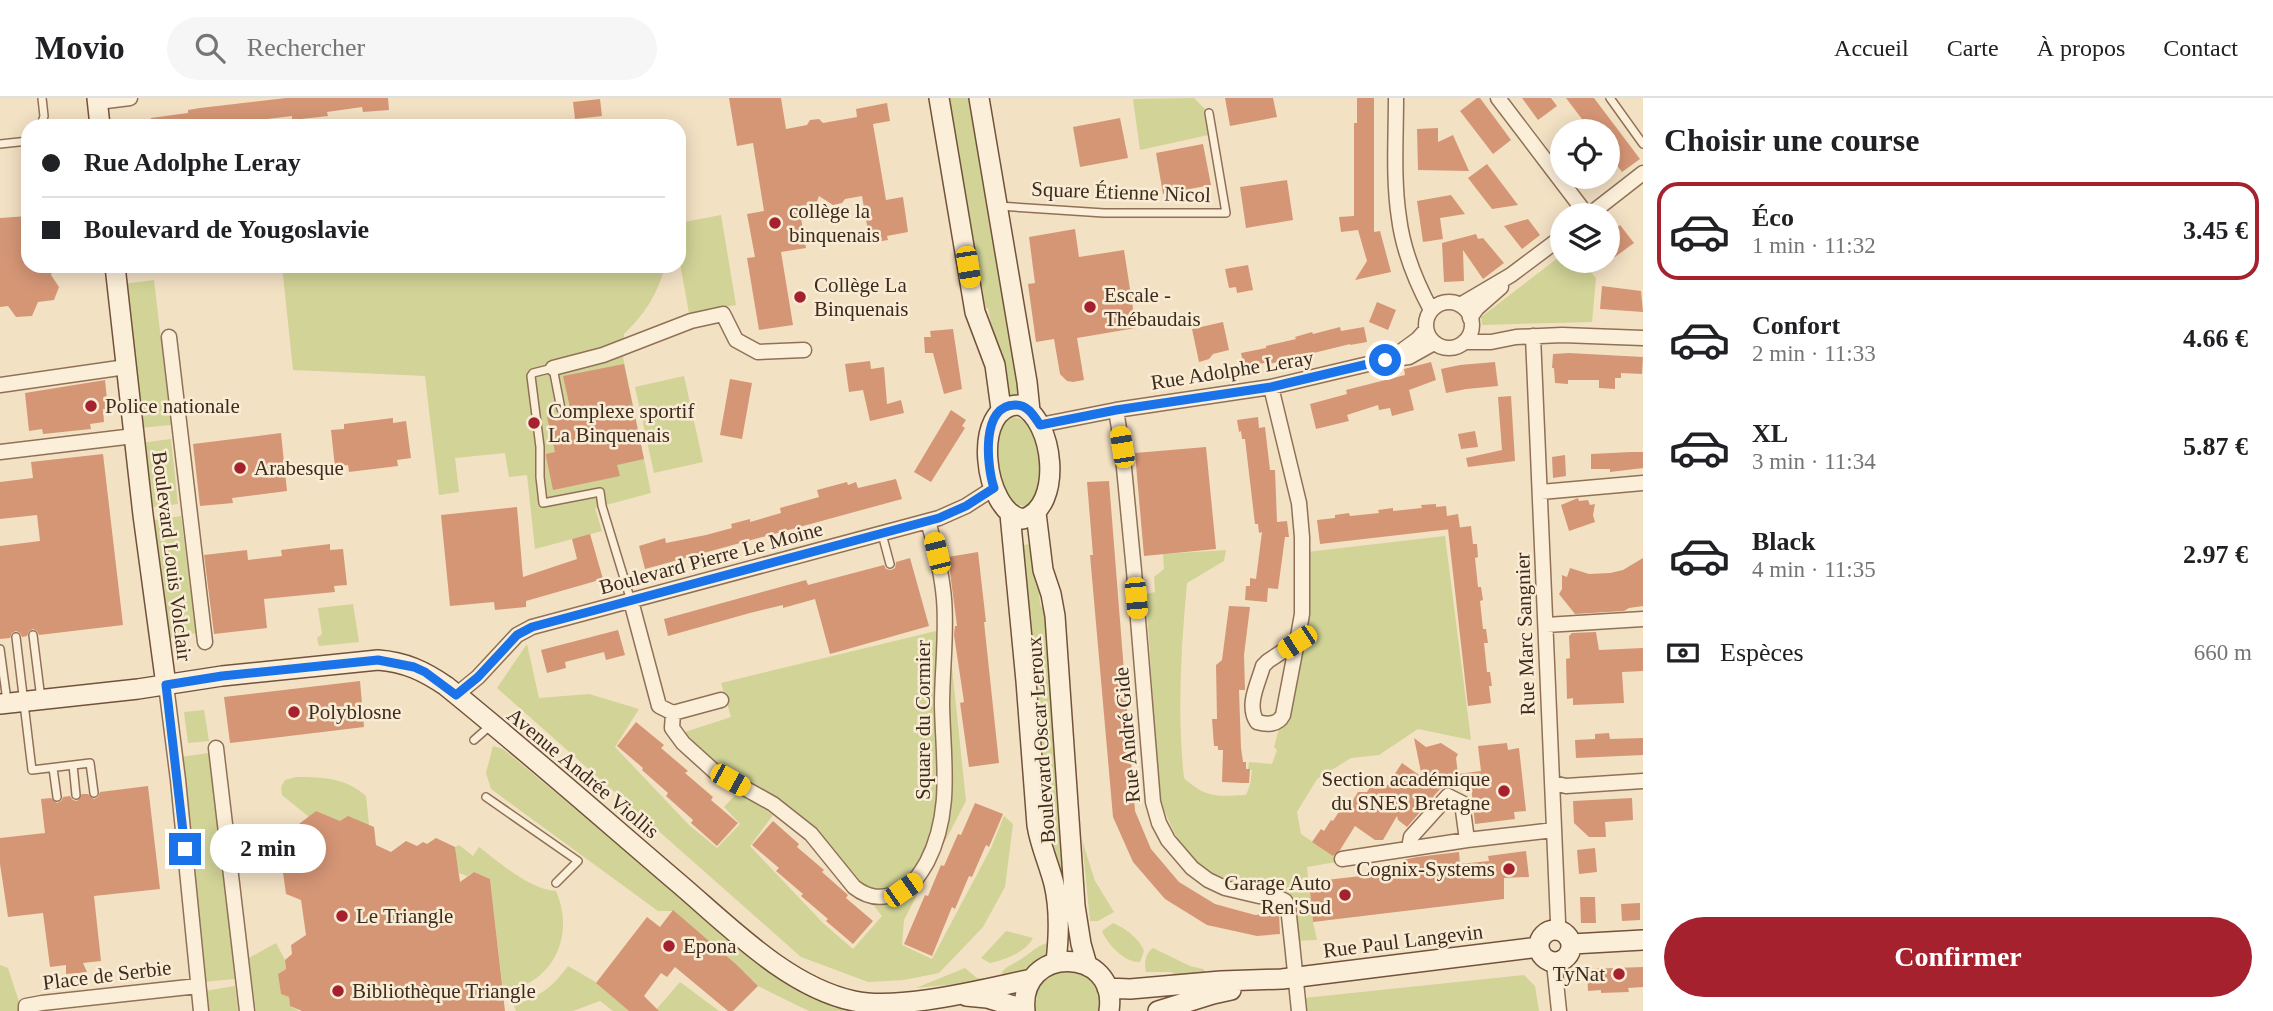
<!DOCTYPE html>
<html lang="fr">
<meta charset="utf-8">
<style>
body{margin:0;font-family:"Times New Roman",serif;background:#f6f6f6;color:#202124;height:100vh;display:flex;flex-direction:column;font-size:26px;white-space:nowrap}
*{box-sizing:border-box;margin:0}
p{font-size:23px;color:#757577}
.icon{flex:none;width:38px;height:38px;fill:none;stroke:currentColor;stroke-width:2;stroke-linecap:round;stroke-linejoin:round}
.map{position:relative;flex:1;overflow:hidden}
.details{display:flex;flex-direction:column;background:#fff;width:630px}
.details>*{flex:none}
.banner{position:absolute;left:21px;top:21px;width:665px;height:154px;border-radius:21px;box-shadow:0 4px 18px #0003;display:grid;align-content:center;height:154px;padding:0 21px;background:#fff}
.controls{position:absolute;left:1550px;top:21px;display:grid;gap:14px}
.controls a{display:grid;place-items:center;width:70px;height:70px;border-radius:50%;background:#fff;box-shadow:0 4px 18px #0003;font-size:35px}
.end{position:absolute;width:32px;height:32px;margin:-16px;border:9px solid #1a73e8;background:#fff;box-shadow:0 0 0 4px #fff}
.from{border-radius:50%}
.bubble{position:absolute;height:49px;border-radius:24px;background:#fff;box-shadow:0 4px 18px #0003;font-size:23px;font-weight:600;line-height:49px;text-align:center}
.car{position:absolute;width:21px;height:42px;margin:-21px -10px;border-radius:9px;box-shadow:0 0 5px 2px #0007;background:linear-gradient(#f5c518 24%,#345 0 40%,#f5c518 0 76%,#345 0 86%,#f5c518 0)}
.banner b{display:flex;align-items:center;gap:24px;height:66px;font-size:26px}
.banner b+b{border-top:2px solid #e0e0e0}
.banner i{width:18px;height:18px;background:#202124}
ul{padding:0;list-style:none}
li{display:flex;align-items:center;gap:21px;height:98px;margin:0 14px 10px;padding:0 7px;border:4px solid transparent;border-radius:21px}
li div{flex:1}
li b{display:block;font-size:26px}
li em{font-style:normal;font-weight:600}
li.active{border-color:#a6212e}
li>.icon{width:63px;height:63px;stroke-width:1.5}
h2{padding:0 21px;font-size:32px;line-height:84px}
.pay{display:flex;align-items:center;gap:18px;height:77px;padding:0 21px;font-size:26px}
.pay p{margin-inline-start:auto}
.button{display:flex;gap:14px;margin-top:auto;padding:14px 21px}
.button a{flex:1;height:80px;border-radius:42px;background:#a6212e;color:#fff;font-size:28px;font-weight:600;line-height:80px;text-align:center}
header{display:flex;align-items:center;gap:42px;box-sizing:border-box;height:98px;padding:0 35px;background:#fff;border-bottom:2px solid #e0e0e0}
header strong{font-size:33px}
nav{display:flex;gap:38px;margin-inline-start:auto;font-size:24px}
.search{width:490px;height:63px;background:#f6f6f6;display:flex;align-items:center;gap:18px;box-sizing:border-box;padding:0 24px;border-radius:38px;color:#757577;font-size:26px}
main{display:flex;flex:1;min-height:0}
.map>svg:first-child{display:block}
.green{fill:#d1d397}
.building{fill:#d59676}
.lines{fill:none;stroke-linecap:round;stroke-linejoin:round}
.lane-casing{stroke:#907158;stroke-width:10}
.street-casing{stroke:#907158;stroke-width:17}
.secondary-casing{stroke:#72523b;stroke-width:22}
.lane{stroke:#fcefd9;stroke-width:7}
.street{stroke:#fcefd9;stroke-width:14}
.secondary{stroke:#fcefd9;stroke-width:19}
.route{stroke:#1a73e8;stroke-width:9}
.poi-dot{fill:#a6212e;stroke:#f9ecd5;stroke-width:2.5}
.labels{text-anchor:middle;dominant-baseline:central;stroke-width:5;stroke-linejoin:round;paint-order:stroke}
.street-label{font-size:21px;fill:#3f2b1e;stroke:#f9ecd5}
.poi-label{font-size:21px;fill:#3f2b1e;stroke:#f9ecd5;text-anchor:start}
</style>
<header>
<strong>Movio</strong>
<div class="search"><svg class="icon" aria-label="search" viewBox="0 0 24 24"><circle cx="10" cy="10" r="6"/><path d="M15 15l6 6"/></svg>Rechercher</div>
<nav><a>Accueil</a><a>Carte</a><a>À propos</a><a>Contact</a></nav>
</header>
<main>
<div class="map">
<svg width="1643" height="913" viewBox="0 0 1643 913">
<rect width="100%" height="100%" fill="#f3e1c4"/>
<path class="green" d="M947,0H975L1024,289L1019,299L1005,300L988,210L979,212L976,195L983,193L973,159Z
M1194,0L1209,15L1213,36L1140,52L1133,1Z
M721,117L736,207L689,215L679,160V125Z
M1563,156V163H1581L1596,180L1592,224L1482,227L1481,219Z
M282,168H665C658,196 644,217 624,236V246L628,256L623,259L651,395L595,410L602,433L535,451L527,377L509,379L505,355L455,360L459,394L439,397L425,278L293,272Z
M154,182L171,327L139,330L123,186Z
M684,278L703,364L654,375L635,289Z
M1013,319L1027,323L1042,353L1039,394L1028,408C996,412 983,330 1013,319Z
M171,341L178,406L153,409L147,405L140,345Z
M181,418L196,535L165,541L150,430L155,422Z
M1445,438L1471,642L1418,631L1379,657L1351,660L1317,681L1297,714L1301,736L1335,759L1336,764L1307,769L1313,824L1317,842L1295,843L1292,804L1289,796L1282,792L1243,787L1208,773L1186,754L1174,734L1159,701L1146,496L1155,494L1154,479L1164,471L1163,456L1226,452L1224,463L1187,485C1181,550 1177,615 1184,680C1207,701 1217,698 1246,697L1250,687L1252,672L1248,671L1249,664L1272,666L1277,652L1274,649L1302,546L1307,454Z
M1035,445L1040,506L1047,519L1070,826L1064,827L1048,749L1018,448Z
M353,506L359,544L319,548L317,540L322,536L318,510Z
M936,533L949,541L966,703L904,822L902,847L932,861L991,750L1004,718L1013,726L1005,789L983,829L939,875L904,882L868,884L801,859L497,590L527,546L539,600L589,596L639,611L615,649L689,727L717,750L740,726L724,709L738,694L773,717L750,748L823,825L853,851L882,818L817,734L716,668L682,635L731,619L721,585Z
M204,612L209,643L188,645L184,614Z
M493,648L503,651L675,794L870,913H809L784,901L758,888L737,867L673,813H658L491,691L486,675Z
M209,655L235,881L203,884L180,659Z
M296,679C323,679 346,680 366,698L369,727L340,723L316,713L309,719L282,697L281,689L285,682Z
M1082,742L1095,783L1114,814L1098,823H1090Z
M459,747L473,758L479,749C500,765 529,791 556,793C576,838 552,887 503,893L490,781L474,774L467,778L459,775L455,749Z
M1113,825C1125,830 1140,841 1144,853L1140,864C1125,865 1107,846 1102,833Z
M1006,833L1033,840C1025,855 1006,861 990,865L981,860Z
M1051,844C1045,870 1027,874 1004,882L1002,874C1007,868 1010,868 1016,864C1030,857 1034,848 1051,844Z
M276,845L285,862L286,871L278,876L281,896L289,899L290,908L299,913H256L249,860Z
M1153,850L1190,868L1203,871L1207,876L1178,879L1171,874H1146C1144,866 1145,855 1153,850Z
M0,867L8,870L22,913H0Z
M568,868L594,883L629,913H613L600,903L573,913H516L514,908C542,896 550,892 568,868Z
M965,870L977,880L986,881L987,883L916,890Z
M1075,870L1098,885L1104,913H1035C1038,880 1044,877 1075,870Z
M1524,877L1535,888L1539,913H1306L1304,900Z
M680,884L719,913H655Z
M235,888L238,913H207L205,893Z"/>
<path class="building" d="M286,0H388L389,12L363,14L362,9L327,14L328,18L292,22V18L232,25L233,28H151V20L188,15V12L200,10Z
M729,0H781L786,31L807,27L810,22L819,21L823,25L857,19L856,11L887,5L890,23L873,26L886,102L903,99L908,134L887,138L888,142L870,145L862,98L845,101L842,105L833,107L819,98L816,106L799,108L806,150L781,154L793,227L759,232L747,160L755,159L747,116L764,113L753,45L737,48Z
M1225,0H1273L1277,19L1230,28Z
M1357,0H1374V134L1380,133L1391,174L1355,182L1367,163L1358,132L1341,134L1339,119L1354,118V25H1357Z
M1477,0H1480L1511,42L1493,56L1460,13Z
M1522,0H1551L1557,8L1538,22Z
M1566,0H1594L1640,61L1622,74L1608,56V33H1591Z
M600,1L602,18L575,21L573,4Z
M1120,20L1128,60L1080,69L1073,29Z
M1438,30V44L1453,37L1469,73L1418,72L1417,31Z
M1203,46L1211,87L1163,96L1156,55Z
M1487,66L1518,107L1492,111L1468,80Z
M1287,82L1293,122L1246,130L1240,89Z
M1451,97L1465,116L1440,120L1443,141L1423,144L1417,103Z
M28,118V168H54L51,177L59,189L54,202L38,204L32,218L16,219L8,208L0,209V120Z
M1528,121L1540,137L1522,151L1504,128Z
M1620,127L1634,145L1608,164V136Z
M1075,131L1079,159L1124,152L1136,230L1077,240L1084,282L1073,284L1067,283L1060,276L1054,241L1036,244L1028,186L1035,185L1029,139Z
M1476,136L1478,141L1483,140L1504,165L1483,181L1463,152L1464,183L1444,184L1442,145Z
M1248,167L1253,192L1237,195L1236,189L1229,190L1225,171Z
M1602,188L1641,193L1643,214L1600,211Z
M1377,204L1396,212L1388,232L1369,224Z
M1223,224L1229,252L1213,256L1209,261L1199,264L1192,231Z
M1340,229L1341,233L1364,229L1367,244L1350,247V246L1269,266V264L1244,269L1241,255L1266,250V248L1296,241L1295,239L1312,234L1313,236Z
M953,231L962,291L944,296L933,255H925L924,239H931L930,233Z
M1569,255L1643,259L1642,276L1621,275V280H1615V291L1599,290V282H1568V286L1555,285L1554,270H1552L1553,256Z
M870,263L871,271L884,269L887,306L901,302L904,315L870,323L863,292L849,294L845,266Z
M1431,264L1436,282L1409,292L1414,312L1392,318L1390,310L1379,312L1378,307L1347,317L1349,323L1316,331L1310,306L1347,296L1346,292L1405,277L1404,271Z
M1495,264L1498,288L1466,291L1446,295L1441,271L1460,267Z
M624,266L644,361L617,367L620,378L553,392L546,358V356L555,354L547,319L571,314L563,278Z
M730,281L752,285L742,341L720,337Z
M105,282L108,311H103L104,324L90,326L91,331L43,336L42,331L29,333L25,295Z
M1511,298L1515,363L1468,369L1466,360L1502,352L1498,299Z
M951,312L966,322L962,328L965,330L931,384L914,374Z
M1258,319L1259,330L1265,329L1270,372H1275L1277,424L1287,423L1289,439H1285L1278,491L1268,490L1267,504L1245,502L1246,488H1250V480L1256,481L1262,434L1259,435L1258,426H1255L1245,341H1242L1241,333L1239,334L1237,322Z
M393,320V325L406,323L411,360L397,362L398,368L349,374L348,367L335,369L331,332L344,331V326Z
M1475,333L1478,349L1461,351L1458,336Z
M281,335L287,393L232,400L233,405L200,408L193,346Z
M1206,349L1216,451L1144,458L1135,355Z
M1631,354H1643V370L1610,374V371H1591V356Z
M103,356L123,527L39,537L37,533L33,531L29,533L27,538L22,539L20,535L16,533L12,535L10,540L0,541V448L40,443L37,417L0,421V384L33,380L31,364Z
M1565,357L1566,378L1553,380L1552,359Z
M896,381L902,401L645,471L639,448L665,440L666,445L706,437L732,430L731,426L750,421V424L781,415L780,410L819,399L817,392L847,384L848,387L856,384L858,390Z
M1109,383L1135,713L1151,751L1179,784L1215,806L1255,817L1279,815L1280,836L1257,838L1207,827L1165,801L1133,764L1113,719L1090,457H1093L1087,384Z
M1578,400L1579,403L1588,402L1590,407L1595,406L1593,417L1595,424L1569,433L1561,407Z
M1436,406V409L1446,408L1447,418L1458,416L1460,430L1320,446L1317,422L1335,420V417L1349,415L1350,418L1379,415L1378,412L1393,410V413L1422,410L1421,407Z
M517,409L523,479L577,461L572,441L590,436L603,481L526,503V509L495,512L494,504L450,508L441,417Z
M1471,428L1473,446H1477L1478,459L1475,460L1478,489H1481L1483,502L1480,503L1483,531H1486L1488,545H1484L1487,574H1490L1492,588H1489L1491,605L1468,608L1448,431Z
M330,446V452L343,451L347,487L334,488L335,494L264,501L267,530L214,536L204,457L247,452L248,462L282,458L281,452Z
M978,454L986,524H984L999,665L969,669L960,605L964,604L954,537L955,528H957L948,459Z
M910,460L929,528L830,556L815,501L783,510V507L750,515L668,538L664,521L806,482L808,487L884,467L886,471L891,472L895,470L896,464Z
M1643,460V508L1629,510L1624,513L1575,516L1559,496L1562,491V477L1567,479L1570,470L1589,476L1610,475L1623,472Z
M1229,508L1250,509L1244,557L1245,592H1239L1241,650L1243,664H1246V671H1250L1249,685H1242L1222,684L1223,652H1218V648H1214L1212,621H1217L1216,567L1222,562Z
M618,532L625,557L606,562L604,554L565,564L566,570L547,575L541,552Z
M1596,534L1599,552L1643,550V573L1622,574L1624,605L1573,607V600L1567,601L1566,561L1570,560L1569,538L1572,535Z
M360,583L364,629L230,645L224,599Z
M636,624L664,647L661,650L688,673L685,675L713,699L711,702L738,725L717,748L691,725L693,722L666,698L668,695L642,672L643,670L617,648Z
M1609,635L1610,641L1643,640V657L1576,660L1575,642L1595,641V636Z
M1414,640L1426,649L1441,645L1458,656L1456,660L1458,676L1481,673L1478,648L1507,645L1508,652L1519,650L1526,713L1514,714L1515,721L1475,726L1471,688L1447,689L1440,691L1407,729L1398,722L1397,718L1383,742H1375L1355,728L1340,752L1333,758L1312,744L1321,731L1324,733L1331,722L1333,723L1342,709L1341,703L1351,700L1353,702L1358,694H1367L1372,686L1378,684L1386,689L1402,665L1422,679Z
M148,688L160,791L94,798L101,863L83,865L87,874L79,875L66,876V867L50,869L43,815L8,819L0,766V740L45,735L41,701L51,700L57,705L61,703L63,699L70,698L73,702L77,703L82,696H88L94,701L98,699L100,694Z
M1632,700L1633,722L1605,724L1606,739H1589L1574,725L1573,703Z
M975,705L1003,716L989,749L986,747L972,779L969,778L955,811L952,809L932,858L904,846L925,797L928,798L941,767L944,768L958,736L961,737Z
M316,713L340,723L348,718L374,729L376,747L391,754L406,743L417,748L423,744L427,746L436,740L455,749L460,784L474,774L490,781L505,913H302L290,908L289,899L281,896L278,876L286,871L285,862L292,856L291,847L306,837L301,802L286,796L282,767L290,762L286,736Z
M773,723L799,746L797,749L824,772L822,774L848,797L846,800L873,823L853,846L826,823L828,821L801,798L803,796L776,773L779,770L752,747Z
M1595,750L1597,774L1579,776L1577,752Z
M1526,753L1529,779L1504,780V801L1313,824L1309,784L1404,773L1403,762L1417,759L1459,754L1460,766L1489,763L1488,758Z
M1580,799H1595L1596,825H1581Z
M1640,805V822L1622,823L1621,806Z
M673,812L737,867L758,888L733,913H728L675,869L667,879L661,875L644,898L659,913H629L596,885L647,819L660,829Z
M1643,869V889L1628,890L1629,894L1601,895V892L1588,893L1587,871Z"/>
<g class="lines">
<g class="lane-casing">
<path id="lane" d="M1610,0L1643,46
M41,28L44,18L42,0
M0,46L28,43
M998,108L1104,115H1226L1209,15
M561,311L553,270L533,275L531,278L540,349V379L543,405L600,394L602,408L631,503
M882,436L890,466
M33,537L41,601
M16,539L32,672L90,665L94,695
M0,551L7,603
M474,642L491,627
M73,667L76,697
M53,670L57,699
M486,699L578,763L556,785"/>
</g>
<g class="street-casing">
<path id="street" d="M1396,0C1396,40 1393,81 1399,120C1403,152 1416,184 1431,212
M1498,0L1587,117
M98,4L130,0
M1589,117L1643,75
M1426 227a23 23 0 1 1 46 0a23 23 0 1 1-46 0Z
M1460,207L1511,177L1563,138
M1470,220L1477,210L1501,189
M1533,238L1558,824L1554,831
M169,239L205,544
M1464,244H1491L1516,239L1562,237L1643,240
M1396,257L1418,241L1426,232
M553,270L603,257L691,223L723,216L736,242L758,254L804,252
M0,287L126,269
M1271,289L1299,405L1302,439V516L1297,544L1268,563L1263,568C1258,586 1246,607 1257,624C1267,627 1278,627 1283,617L1297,544
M1116,312L1122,349L1134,473L1153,704L1159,725L1168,742L1192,770L1208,782L1225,790L1259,798L1277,799L1285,803L1288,809L1292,845L1299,913
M1040,327L1116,312L1271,289L1385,262L1409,259L1434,245
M0,354L134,338
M1541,394L1643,385
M631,503L659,608L673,615L721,602
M1546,527L1643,521
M166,587L178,682L201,913
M456,597L478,579L517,537L532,529L939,420L966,408L994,390
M673,615L672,630L683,645L714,673L773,706L811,736L854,789C868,800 882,802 898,794C913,787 919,778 927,764C953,714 943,661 942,607C942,572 947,536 944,501C942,475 935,448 928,423
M216,650L247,913
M1553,685L1566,688L1643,683
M1409,750L1411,739L1448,698L1462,705L1467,742
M1342,761L1467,742L1554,732
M1554,865L1559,913
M26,913V908L42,905L198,888"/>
</g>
<g class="secondary-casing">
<path id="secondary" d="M97,0L100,28
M939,0L975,214L995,267L1001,311
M979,0L1027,284L1030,313
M115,168L143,417L166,587
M1020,307C1054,321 1064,409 1023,421C983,415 970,305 1020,307Z
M1036,415L1043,472L1051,496L1055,518L1075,808L1081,846L1087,867
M1010,416L1026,583L1037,727C1040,747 1049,766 1054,786C1060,811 1059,838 1056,864
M0,606L138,591L222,578L378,562C405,564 424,573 446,588C524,651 600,718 676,783C728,827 787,889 854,903C901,913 983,891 1032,881
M1539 848a16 16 0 1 1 32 0a16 16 0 1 1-32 0Z
M1572,846L1643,842
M1107,890L1130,891L1221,883L1282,881L1539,849
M966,898L987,900L1024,911
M1025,913C1018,846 1119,848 1109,913
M1158,913L1213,896L1231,892"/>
</g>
<use href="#lane" class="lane"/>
<use href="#street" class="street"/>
<use href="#secondary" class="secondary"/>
</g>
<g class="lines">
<path class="route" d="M185,751L166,587L222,578L378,562L414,569L425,574L456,597L478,579L517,537L532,529L939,420L966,408L994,390C987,369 980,306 1016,307C1028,307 1034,318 1040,327L1116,312L1271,289L1385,262"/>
</g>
<g class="poi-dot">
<circle cx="775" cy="125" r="7"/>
<circle cx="800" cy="199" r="7"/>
<circle cx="1090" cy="209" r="7"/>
<circle cx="91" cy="308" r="7"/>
<circle cx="534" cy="325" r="7"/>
<circle cx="240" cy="370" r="7"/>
<circle cx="294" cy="614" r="7"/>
<circle cx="1504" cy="693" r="7"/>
<circle cx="1509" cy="771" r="7"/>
<circle cx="1345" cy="797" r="7"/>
<circle cx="342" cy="818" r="7"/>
<circle cx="669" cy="848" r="7"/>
<circle cx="1619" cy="876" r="7"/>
<circle cx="338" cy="893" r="7"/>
</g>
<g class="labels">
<g class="street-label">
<text transform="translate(1121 94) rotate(2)">Square Étienne Nicol</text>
<text transform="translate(1232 272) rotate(-9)">Rue Adolphe Leray</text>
<text transform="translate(172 458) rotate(83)">Boulevard Louis Volclair</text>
<text transform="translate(711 460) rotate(-15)">Boulevard Pierre Le Moine</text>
<text transform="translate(1525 536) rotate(-92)">Rue Marc Sangnier</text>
<text transform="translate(923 622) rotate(-90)">Square du Cormier</text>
<text transform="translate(1127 637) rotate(-95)">Rue André Gide</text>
<text transform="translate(1041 642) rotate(-94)">Boulevard Oscar Leroux</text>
<text transform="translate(583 675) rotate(40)">Avenue Andrée Viollis</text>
<text transform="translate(1403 843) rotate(-7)">Rue Paul Langevin</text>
<text transform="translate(107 877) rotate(-7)">Place de Serbie</text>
</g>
<g class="poi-label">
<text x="789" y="113">collège la<tspan x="789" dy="24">binquenais</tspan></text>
<text x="814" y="187">Collège La<tspan x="814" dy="24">Binquenais</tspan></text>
<text x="1104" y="197">Escale -<tspan x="1104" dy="24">Thébaudais</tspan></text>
<text x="105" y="308">Police nationale</text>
<text x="548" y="313">Complexe sportif<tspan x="548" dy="24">La Binquenais</tspan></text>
<text x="254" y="370">Arabesque</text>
<text x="308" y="614">Polyblosne</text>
<text x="1490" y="681" text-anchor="end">Section académique<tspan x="1490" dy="24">du SNES Bretagne</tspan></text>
<text x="1495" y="771" text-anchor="end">Cognix-Systems</text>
<text x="1331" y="785" text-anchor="end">Garage Auto<tspan x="1331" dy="24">Ren'Sud</tspan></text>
<text x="356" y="818">Le Triangle</text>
<text x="683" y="848">Epona</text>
<text x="1605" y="876" text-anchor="end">TyNat</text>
<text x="352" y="893">Bibliothèque Triangle</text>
</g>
</g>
</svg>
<div class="controls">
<a><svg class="icon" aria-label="locate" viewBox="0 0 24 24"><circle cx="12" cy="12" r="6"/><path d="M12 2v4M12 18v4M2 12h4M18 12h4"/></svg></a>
<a><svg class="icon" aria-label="layers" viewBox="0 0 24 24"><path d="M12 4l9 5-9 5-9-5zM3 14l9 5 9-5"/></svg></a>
</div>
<i class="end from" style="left:1385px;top:262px"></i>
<i class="end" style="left:185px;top:751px"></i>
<div class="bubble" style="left:210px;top:726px;width:116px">2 min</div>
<i class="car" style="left:968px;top:169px;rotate:171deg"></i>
<i class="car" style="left:1122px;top:349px;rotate:351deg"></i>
<i class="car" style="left:937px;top:455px;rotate:346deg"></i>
<i class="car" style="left:1136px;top:500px;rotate:175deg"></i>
<i class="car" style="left:1297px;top:544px;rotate:237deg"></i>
<i class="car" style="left:730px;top:682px;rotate:119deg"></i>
<i class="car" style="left:903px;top:792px;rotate:55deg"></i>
<div class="banner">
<b><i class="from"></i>Rue Adolphe Leray</b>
<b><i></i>Boulevard de Yougoslavie</b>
</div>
</div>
<section class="details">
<h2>Choisir une course</h2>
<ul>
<li class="active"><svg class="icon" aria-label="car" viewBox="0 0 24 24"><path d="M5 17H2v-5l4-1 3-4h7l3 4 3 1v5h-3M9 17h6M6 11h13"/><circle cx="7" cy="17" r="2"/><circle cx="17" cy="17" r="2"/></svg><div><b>Éco</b><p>1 min · 11:32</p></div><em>3.45 €</em></li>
<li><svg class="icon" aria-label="car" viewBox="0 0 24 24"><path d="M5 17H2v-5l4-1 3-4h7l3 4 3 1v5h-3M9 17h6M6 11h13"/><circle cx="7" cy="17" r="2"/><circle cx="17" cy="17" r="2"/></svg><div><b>Confort</b><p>2 min · 11:33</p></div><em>4.66 €</em></li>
<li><svg class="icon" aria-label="car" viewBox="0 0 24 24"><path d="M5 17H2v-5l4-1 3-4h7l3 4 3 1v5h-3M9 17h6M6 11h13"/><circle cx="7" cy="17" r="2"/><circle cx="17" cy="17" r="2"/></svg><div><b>XL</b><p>3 min · 11:34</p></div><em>5.87 €</em></li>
<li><svg class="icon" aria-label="car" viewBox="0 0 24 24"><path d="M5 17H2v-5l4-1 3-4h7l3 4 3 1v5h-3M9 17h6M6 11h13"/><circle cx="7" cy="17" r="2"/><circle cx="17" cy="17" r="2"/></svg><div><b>Black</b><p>4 min · 11:35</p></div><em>2.97 €</em></li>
</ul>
<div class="pay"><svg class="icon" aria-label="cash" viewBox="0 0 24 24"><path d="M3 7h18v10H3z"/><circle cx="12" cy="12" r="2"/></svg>Espèces<p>660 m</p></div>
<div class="button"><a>Confirmer</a></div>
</section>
</main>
